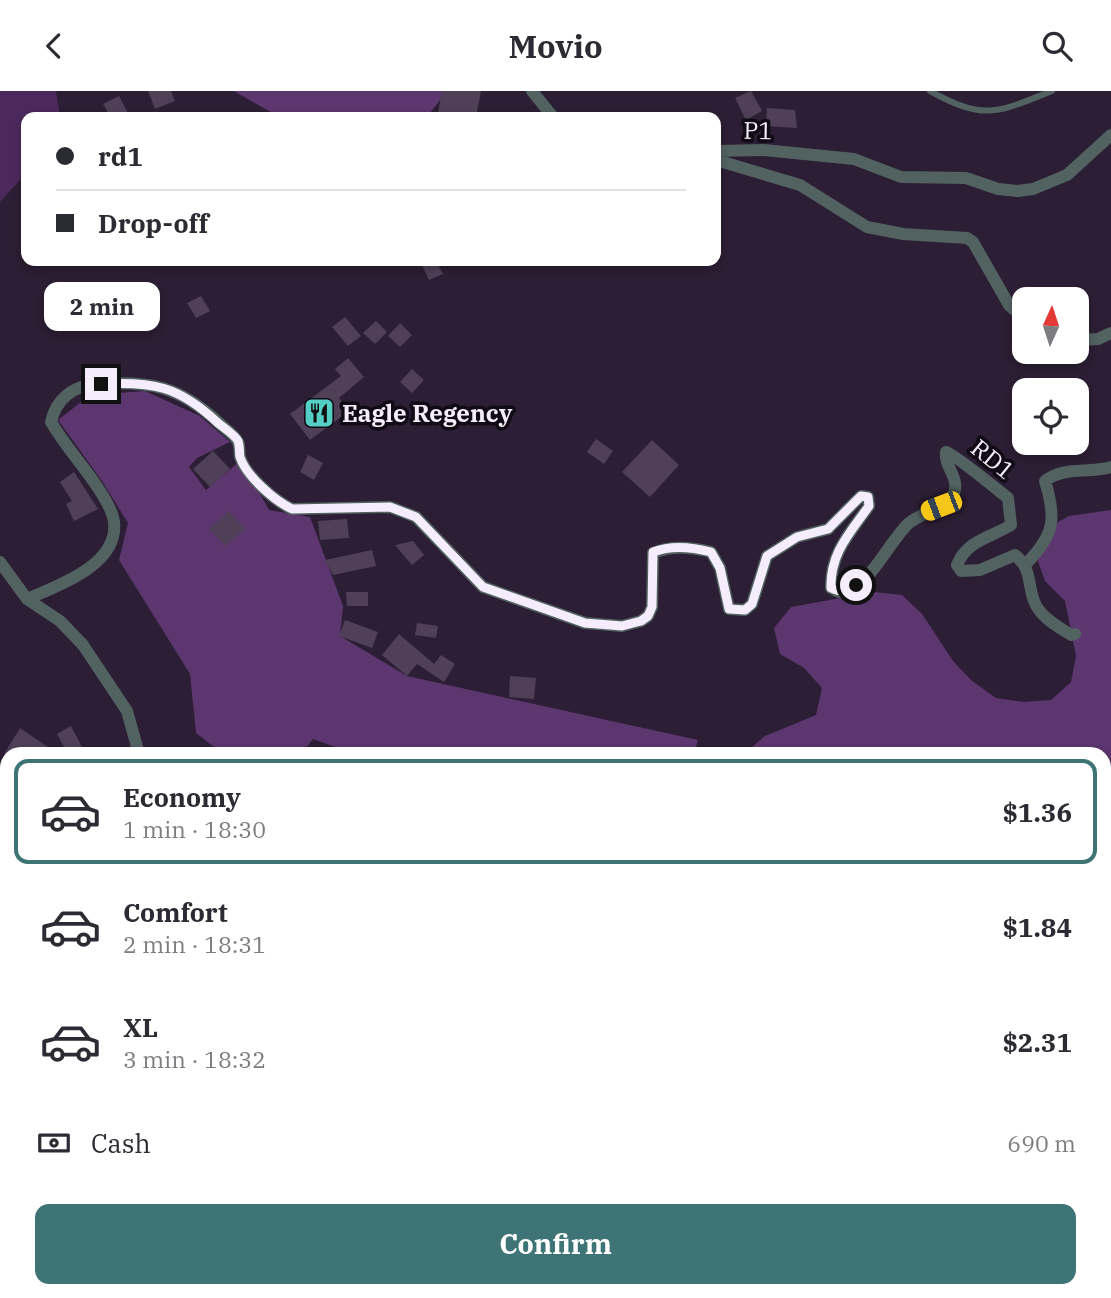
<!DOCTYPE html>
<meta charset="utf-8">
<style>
body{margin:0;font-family:"IBM Plex Serif",serif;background:#f7f7f7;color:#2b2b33;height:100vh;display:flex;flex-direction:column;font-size:26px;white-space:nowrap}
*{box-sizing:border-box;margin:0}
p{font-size:23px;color:#7c7c81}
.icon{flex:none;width:38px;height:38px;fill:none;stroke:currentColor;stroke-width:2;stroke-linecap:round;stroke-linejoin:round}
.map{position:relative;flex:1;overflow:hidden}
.side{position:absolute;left:0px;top:656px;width:1111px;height:551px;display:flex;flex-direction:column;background:#fff;border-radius:21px 21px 0 0;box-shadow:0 4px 10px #0003}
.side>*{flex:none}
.hud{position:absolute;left:21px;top:21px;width:700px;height:154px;border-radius:14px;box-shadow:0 4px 10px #0003;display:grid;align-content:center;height:154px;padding:0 35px;background:#fff}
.needle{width:46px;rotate:3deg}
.fabs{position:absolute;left:1012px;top:196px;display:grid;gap:14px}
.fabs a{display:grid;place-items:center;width:77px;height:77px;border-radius:14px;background:#fff;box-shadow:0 4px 10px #0003;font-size:35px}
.end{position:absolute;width:32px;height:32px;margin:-16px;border:9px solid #f6edfc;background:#111;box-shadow:0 0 0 4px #111}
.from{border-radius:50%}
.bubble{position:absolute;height:49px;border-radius:14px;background:#fff;box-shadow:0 4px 10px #0003;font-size:23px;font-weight:700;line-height:49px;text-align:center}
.car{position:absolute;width:21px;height:42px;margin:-21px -10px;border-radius:9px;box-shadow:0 0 5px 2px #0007;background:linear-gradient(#f5c518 24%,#345 0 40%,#f5c518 0 76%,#345 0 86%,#f5c518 0)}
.hud b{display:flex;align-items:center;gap:24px;height:66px;font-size:26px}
.hud b+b{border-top:2px solid #e1e1e2}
.hud i{width:18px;height:18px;background:#2b2b33}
ul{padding:12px 0 0;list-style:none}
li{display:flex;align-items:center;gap:21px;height:105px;margin:0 14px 10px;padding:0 21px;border:4px solid transparent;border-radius:14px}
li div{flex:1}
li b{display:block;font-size:26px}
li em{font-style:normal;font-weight:700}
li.active{border-color:#3e7475}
li>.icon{width:63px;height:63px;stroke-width:1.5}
.pay{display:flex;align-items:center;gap:18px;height:77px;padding:0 35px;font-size:26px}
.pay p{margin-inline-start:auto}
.cta{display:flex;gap:14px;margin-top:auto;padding:14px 35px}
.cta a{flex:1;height:80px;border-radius:14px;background:#3e7475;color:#fff;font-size:28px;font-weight:700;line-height:80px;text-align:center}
header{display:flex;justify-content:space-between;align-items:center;height:91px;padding:0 35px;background:#fff;font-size:32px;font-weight:700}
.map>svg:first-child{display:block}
.green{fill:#4c295d}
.forest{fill:#5c366f}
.building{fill:#4f4058}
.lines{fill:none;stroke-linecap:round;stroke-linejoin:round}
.lane{stroke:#526261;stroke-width:6}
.street{stroke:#526261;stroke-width:12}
.route{stroke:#f6edfc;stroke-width:9}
.labels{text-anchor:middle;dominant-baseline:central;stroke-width:7;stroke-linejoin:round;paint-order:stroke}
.street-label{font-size:24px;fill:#f6edfc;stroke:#110b15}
.poi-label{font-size:24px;font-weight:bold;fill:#f6edfc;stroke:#110b15;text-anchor:start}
</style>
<header><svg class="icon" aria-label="back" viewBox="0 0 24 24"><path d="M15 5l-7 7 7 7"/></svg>Movio<svg class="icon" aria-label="search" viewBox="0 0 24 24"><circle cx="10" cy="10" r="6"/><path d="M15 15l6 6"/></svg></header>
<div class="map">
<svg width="1111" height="1207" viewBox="0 0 1111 1207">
<rect width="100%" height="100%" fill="#2c1e34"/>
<path class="green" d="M0,0H56L60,26H26V82L0,111Z
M0,1077L7,1088V1200H296L297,1207H0Z"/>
<path class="forest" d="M234,0H447L427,26H279Z
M145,300L200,325L230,351L197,367L189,376L206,399L241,369L269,419L310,426L343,515L340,545L407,585L698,649L694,663H354L313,648L301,663H223L196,642L190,583L119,469L128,432L102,390L58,329L90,304Z
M1111,419V1207H297L296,1201L1104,1200V663H744L765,645L816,624L822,597L804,577L780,563L774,537L791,516L874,501L902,504L922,523L953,570L972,590L996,607L1024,611L1051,609L1071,591L1076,565L1065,510L1045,490L1036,465L1044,439L1069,425Z"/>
<path class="building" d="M148,0H171L175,10L155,18Z
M442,0H481L476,26L438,22Z
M751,0L762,20L746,29L735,7Z
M119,5L130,26H111L103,13Z
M767,17L795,19L797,37L766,35Z
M420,170H436L443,183L429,189Z
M140,198L145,215L153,213L157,226L138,232L133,214L125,216L121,203Z
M58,199L92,209L83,236L50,226Z
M201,205L210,220L196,227L187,212Z
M345,226L361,245L348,255L332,236Z
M376,230L387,241L375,253L363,242Z
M400,232L412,244L400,256L388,245Z
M348,267L364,286L339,307L349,320L310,349L290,323L341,285L335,278Z
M412,278L424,289L412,302L400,291Z
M596,348L613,360L604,373L587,361Z
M652,349L679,374L650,406L622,381Z
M213,360L230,378L210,396L193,378Z
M308,364L323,372L314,389L300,381Z
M74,381L98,418L74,430L66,413L72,410L60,391Z
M229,420L245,438L225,455L209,438Z
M347,428L349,447L320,449L318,430Z
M413,450L424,464L412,474L395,454Z
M372,459L376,475L333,484L325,469Z
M346,501H368V515H347Z
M345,529L378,541L372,557L339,545Z
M417,532L438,535L436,547L415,544Z
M399,543L434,573L441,564L455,573L444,591L417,573L407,585L382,564Z
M510,585L536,587L534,608L509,606Z
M71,635L82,656L68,663L57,643Z
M20,637L58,663H4Z"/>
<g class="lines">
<path class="lane" d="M930,0C985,30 996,22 1052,0
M0,712L7,710"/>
<path class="street" d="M532,0L553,26
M716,60L764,59L854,68L901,86L966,87L998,98L1018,100L1033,98L1067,84L1111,44
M716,69L800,94L867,136L903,143L967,147L973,151L1009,214L1024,228
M1076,249L1098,248L1111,242
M0,471L27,508L60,530L83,554L127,620L139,663
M1026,473C1054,444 1057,429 1045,390C1064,375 1088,383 1111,376
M27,508C57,495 119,474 114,431C113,420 104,406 98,397C83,374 65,355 51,331C56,308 73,295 96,293C150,290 178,294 219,332C224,337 235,344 238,351C240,355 239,362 240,366C246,385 275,410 292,418L390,416L416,426L483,496L585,532L622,535L641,530L648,525L652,516L653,462C671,454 692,456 711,461L720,477L729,518L745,519L752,513L767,465L797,446L828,438L861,405L868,406L869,415C850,442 830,462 831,497C836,499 840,503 846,501C869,495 891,448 909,432C921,422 949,415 954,402C960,387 944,376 946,361C953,362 999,400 1008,407L1011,434C990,447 967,449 957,474L961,480L980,479L1015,464C1032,478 1027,491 1034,510C1040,526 1057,535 1071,544L1075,543
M597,1200L599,1207"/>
</g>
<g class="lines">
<path class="route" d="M101,293C152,290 179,295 218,332C224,337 235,344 238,350C240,355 239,361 240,366C246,385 275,410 292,418L390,416L416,426L483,496L585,532L622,535L641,530L648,525L652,516L653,461C671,454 692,456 711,461L720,477L729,518L745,519L752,513L767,465L797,446L828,438L861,405L868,406L869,415C850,442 830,462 831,497C842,502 847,502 856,494"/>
</g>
<defs>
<g id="restaurant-square" transform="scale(1.575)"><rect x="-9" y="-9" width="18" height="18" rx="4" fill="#55cec6" stroke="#110b15"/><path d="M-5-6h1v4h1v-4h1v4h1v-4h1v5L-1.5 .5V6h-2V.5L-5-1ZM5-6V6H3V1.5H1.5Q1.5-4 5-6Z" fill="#111"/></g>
</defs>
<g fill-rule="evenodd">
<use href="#restaurant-square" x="319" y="322"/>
</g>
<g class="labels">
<g class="street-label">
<text transform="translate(758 39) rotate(1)">P1</text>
<text transform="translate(993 368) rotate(39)">RD1</text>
</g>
<g class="poi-label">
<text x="342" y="322">Eagle Regency</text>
</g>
</g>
</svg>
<div class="fabs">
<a><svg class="needle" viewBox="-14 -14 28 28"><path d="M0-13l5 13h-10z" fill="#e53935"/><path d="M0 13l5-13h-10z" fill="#7c7c81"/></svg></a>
<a><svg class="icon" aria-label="locate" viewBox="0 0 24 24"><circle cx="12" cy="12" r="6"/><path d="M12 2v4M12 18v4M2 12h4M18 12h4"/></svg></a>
</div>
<i class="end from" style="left:856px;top:494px"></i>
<i class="end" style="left:101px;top:293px"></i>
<div class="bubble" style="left:44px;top:191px;width:116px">2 min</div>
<i class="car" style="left:941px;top:415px;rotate:249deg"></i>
<div class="hud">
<b><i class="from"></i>rd1</b>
<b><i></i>Drop-off</b>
</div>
<section class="side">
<ul>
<li class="active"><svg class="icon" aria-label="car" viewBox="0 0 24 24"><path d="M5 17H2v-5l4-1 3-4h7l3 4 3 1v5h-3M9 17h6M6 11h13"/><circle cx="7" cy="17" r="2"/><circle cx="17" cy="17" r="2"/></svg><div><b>Economy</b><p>1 min · 18:30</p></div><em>$1.36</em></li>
<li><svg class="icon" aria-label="car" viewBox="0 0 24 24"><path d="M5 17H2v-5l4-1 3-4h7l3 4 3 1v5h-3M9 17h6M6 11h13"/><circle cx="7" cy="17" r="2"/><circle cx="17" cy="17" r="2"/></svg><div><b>Comfort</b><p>2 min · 18:31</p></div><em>$1.84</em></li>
<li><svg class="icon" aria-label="car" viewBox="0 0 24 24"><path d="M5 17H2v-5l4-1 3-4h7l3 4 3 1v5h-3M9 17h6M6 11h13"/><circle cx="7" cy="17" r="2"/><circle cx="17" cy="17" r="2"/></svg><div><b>XL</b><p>3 min · 18:32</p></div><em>$2.31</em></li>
</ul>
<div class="pay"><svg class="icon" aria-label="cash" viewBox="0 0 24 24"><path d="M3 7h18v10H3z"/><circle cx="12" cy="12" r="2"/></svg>Cash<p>690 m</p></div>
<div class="cta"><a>Confirm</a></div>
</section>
</div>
